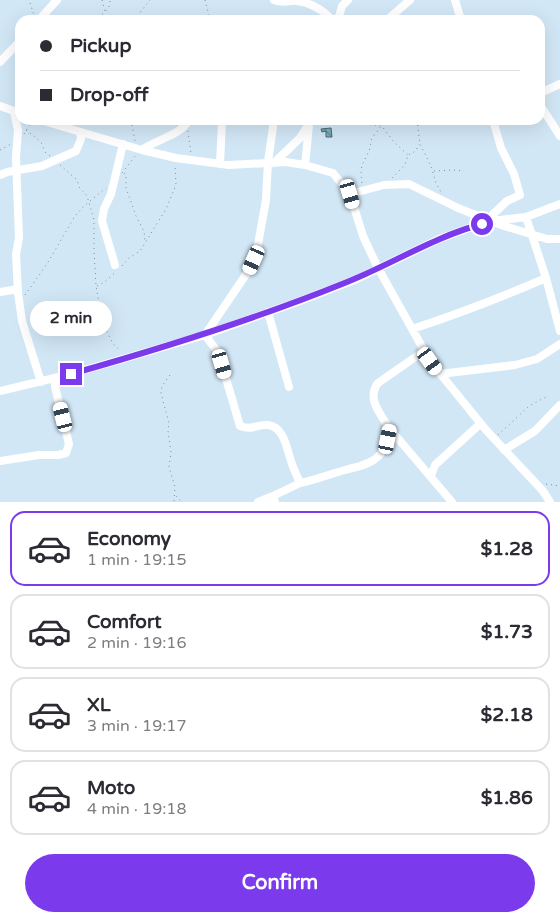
<!DOCTYPE html>
<meta charset="utf-8">
<style>
body{margin:0;font-family:"Varela Round",sans-serif;background:#f2f2f3;color:#2b2b33;height:100vh;display:flex;flex-direction:column;font-size:19px;white-space:nowrap}
*{box-sizing:border-box;margin:0}
p{font-size:16px;color:#7c7c81}
.icon{flex:none;width:28px;height:28px;fill:none;stroke:currentColor;stroke-width:2;stroke-linecap:round;stroke-linejoin:round}
.map{position:relative;height:502px;overflow:hidden}
.drawer{display:flex;flex-direction:column;background:#fff;flex:1}
.drawer>*{flex:none}
.top-card{position:absolute;left:15px;top:15px;width:530px;height:110px;border-radius:15px;box-shadow:0 5px 20px #0002;display:grid;align-content:center;height:110px;padding:0 25px;background:#fff}
.end{position:absolute;width:22px;height:22px;margin:-11px;border:6px solid #7c3aed;background:#fff;box-shadow:0 0 0 2px #fff}
.from{border-radius:50%}
.bubble{position:absolute;height:35px;border-radius:18px;background:#fff;box-shadow:0 5px 20px #0002;font-size:16px;font-weight:800;line-height:35px;text-align:center}
.car{position:absolute;width:15px;height:30px;margin:-15px -8px;border-radius:6px;box-shadow:0 0 4px 1px #0007;background:linear-gradient(#fff 24%,#345 0 40%,#fff 0 76%,#345 0 86%,#fff 0)}
.top-card b{display:flex;align-items:center;gap:18px;height:48px;font-size:19px}
.top-card b+b{border-top:1px solid #e1e1e2}
.top-card i{width:12px;height:12px;background:#2b2b33}
ul{padding:9px 0 0;list-style:none}
li{display:flex;align-items:center;gap:15px;height:75px;margin:0 10px 8px;padding:0 15px;border:2px solid #e1e1e2;border-radius:15px}
li div{flex:1}
li b{display:block;font-size:19px}
li em{font-style:normal;font-weight:800}
li.on{border-color:#7c3aed}
li>.icon{width:45px;height:45px;stroke-width:1.5}
.action{display:flex;gap:10px;margin-top:auto;padding:10px 25px}
.action a{flex:1;height:58px;border-radius:30px;background:#7c3aed;color:#fff;font-size:20px;font-weight:800;line-height:58px;text-align:center}
.map>svg:first-child{display:block}
.building{fill:url(#building-back-hatch);stroke:#4e666d}
.lines{fill:none;stroke-linecap:round;stroke-linejoin:round}
.path{stroke:#7d8c97;stroke-width:1;stroke-dasharray:1 4;stroke-linecap:butt}
.minor{stroke:#fff;stroke-width:8}
.route{stroke:#7c3aed;stroke-width:6}
</style>
<div class="map">
<svg width="560" height="502" viewBox="0 0 560 502">
<defs>
<pattern id="building-back-hatch" width="6" height="6" patternUnits="userSpaceOnUse" patternTransform="scale(1.25)"><rect width="6" height="6" fill="#76b1c3"/><path d="M-1 5l2 2M0 0l6 6M5-1l2 2" fill="none" stroke="#608f9e"/></pattern>
</defs>
<rect width="100%" height="100%" fill="#d2e7f6"/>
<path class="building" d="M331,128L332,137H326V131L322,132L321,129Z"/>
<g class="lines">
<path class="path" d="M102,0L105,12
M205,0L210,20
M30,3L34,15
M94,20C101,15 111,10 110,0
M134,20L150,0
M19,107L20,102
M131,120L135,141
M361,120L371,125H381L394,142L408,155
M417,120L420,144L431,166L436,183L441,192
M26,130L41,142L45,152L50,156
M188,131L191,154
M24,134L33,120
M0,150L11,144
M60,165L77,180L79,187L87,196L94,220V251L96,286L102,321L113,344L121,351
M434,171L454,170L464,171
M122,173L136,155
M124,173L126,175V188L136,216L144,231L145,241
M392,178L405,165L408,155L416,151L419,144
M362,183C359,162 364,165 370,148C371,144 370,141 373,137C377,131 381,127 384,120
M122,266L129,258L140,251L166,209L176,185L175,166
M97,286L103,283L116,272
M25,295L47,264L75,216L84,206L106,188
M170,375L162,386L161,393L169,423L168,431L171,453L169,467L175,487L174,502
M498,435L529,406L546,397
M546,484L560,486
M176,496L182,502"/>
<path class="minor" d="M274,0C284,4 288,0 297,1C309,2 325,11 332,20
M455,0L461,20
M39,20L57,0
M338,20L342,6L348,0
M387,20L410,0
M0,62L20,41
M540,93L560,84
M540,105L560,136
M0,106L20,113
M14,111L18,130L16,158L19,238L16,254L18,293L22,321L41,382
M40,120L142,150L176,158L229,165L286,162L305,165L333,173L350,194L363,236L378,268L430,361L486,430L543,491L550,502
M142,150C156,139 180,136 189,120
M274,163L300,138L309,124
M220,164L222,120
M305,165L309,125
M0,175L7,172L42,166L76,151L81,139L80,132
M350,194L384,185L409,184L458,208L501,225L547,239H560
M526,217L546,278L560,331
M488,219L507,201L520,195L514,174L501,148L493,120
M115,265L102,221L104,209L111,194L123,144
M0,292L18,289
M268,312L289,387
M412,329C458,314 502,297 546,278
M205,335L217,351L222,365L240,426C254,431 256,424 268,425C285,427 287,451 292,464C294,470 297,476 300,483L273,496L275,502
M205,335L249,270L257,250L266,200L268,162L274,120
M440,374L515,365L537,359L560,344
M0,391L71,374L205,335L300,301L357,279L439,239L472,227L492,221L526,217L560,204
M390,429L452,502
M504,450L535,431L560,405
M0,461L39,455H58L66,453L69,444L55,387V378
M431,476L435,465L480,424
M300,483C316,480 330,474 345,470C355,467 366,466 375,459C384,453 388,439 390,429C381,415 366,399 378,383L424,351
M258,502L273,496"/>
</g>
<g class="lines">
<path class="route" d="M71,374C163,348 253,320 342,284C389,266 433,237 482,224"/>
</g>
</svg>
<i class="end from" style="left:482px;top:224px"></i>
<i class="end" style="left:71px;top:374px"></i>
<div class="bubble" style="left:30px;top:301px;width:82px">2 min</div>
<i class="car" style="left:350px;top:194px;rotate:164deg"></i>
<i class="car" style="left:254px;top:260px;rotate:204deg"></i>
<i class="car" style="left:430px;top:361px;rotate:144deg"></i>
<i class="car" style="left:222px;top:364px;rotate:164deg"></i>
<i class="car" style="left:63px;top:417px;rotate:346deg"></i>
<i class="car" style="left:388px;top:439px;rotate:11deg"></i>
<div class="top-card">
<b><i class="from"></i>Pickup</b>
<b><i></i>Drop-off</b>
</div>
</div>
<section class="drawer">
<ul>
<li class="on"><svg class="icon" aria-label="car" viewBox="0 0 24 24"><path d="M5 17H2v-5l4-1 3-4h7l3 4 3 1v5h-3M9 17h6M6 11h13"/><circle cx="7" cy="17" r="2"/><circle cx="17" cy="17" r="2"/></svg><div><b>Economy</b><p>1 min · 19:15</p></div><em>$1.28</em></li>
<li><svg class="icon" aria-label="car" viewBox="0 0 24 24"><path d="M5 17H2v-5l4-1 3-4h7l3 4 3 1v5h-3M9 17h6M6 11h13"/><circle cx="7" cy="17" r="2"/><circle cx="17" cy="17" r="2"/></svg><div><b>Comfort</b><p>2 min · 19:16</p></div><em>$1.73</em></li>
<li><svg class="icon" aria-label="car" viewBox="0 0 24 24"><path d="M5 17H2v-5l4-1 3-4h7l3 4 3 1v5h-3M9 17h6M6 11h13"/><circle cx="7" cy="17" r="2"/><circle cx="17" cy="17" r="2"/></svg><div><b>XL</b><p>3 min · 19:17</p></div><em>$2.18</em></li>
<li><svg class="icon" aria-label="car" viewBox="0 0 24 24"><path d="M5 17H2v-5l4-1 3-4h7l3 4 3 1v5h-3M9 17h6M6 11h13"/><circle cx="7" cy="17" r="2"/><circle cx="17" cy="17" r="2"/></svg><div><b>Moto</b><p>4 min · 19:18</p></div><em>$1.86</em></li>
</ul>
<div class="action"><a>Confirm</a></div>
</section>
